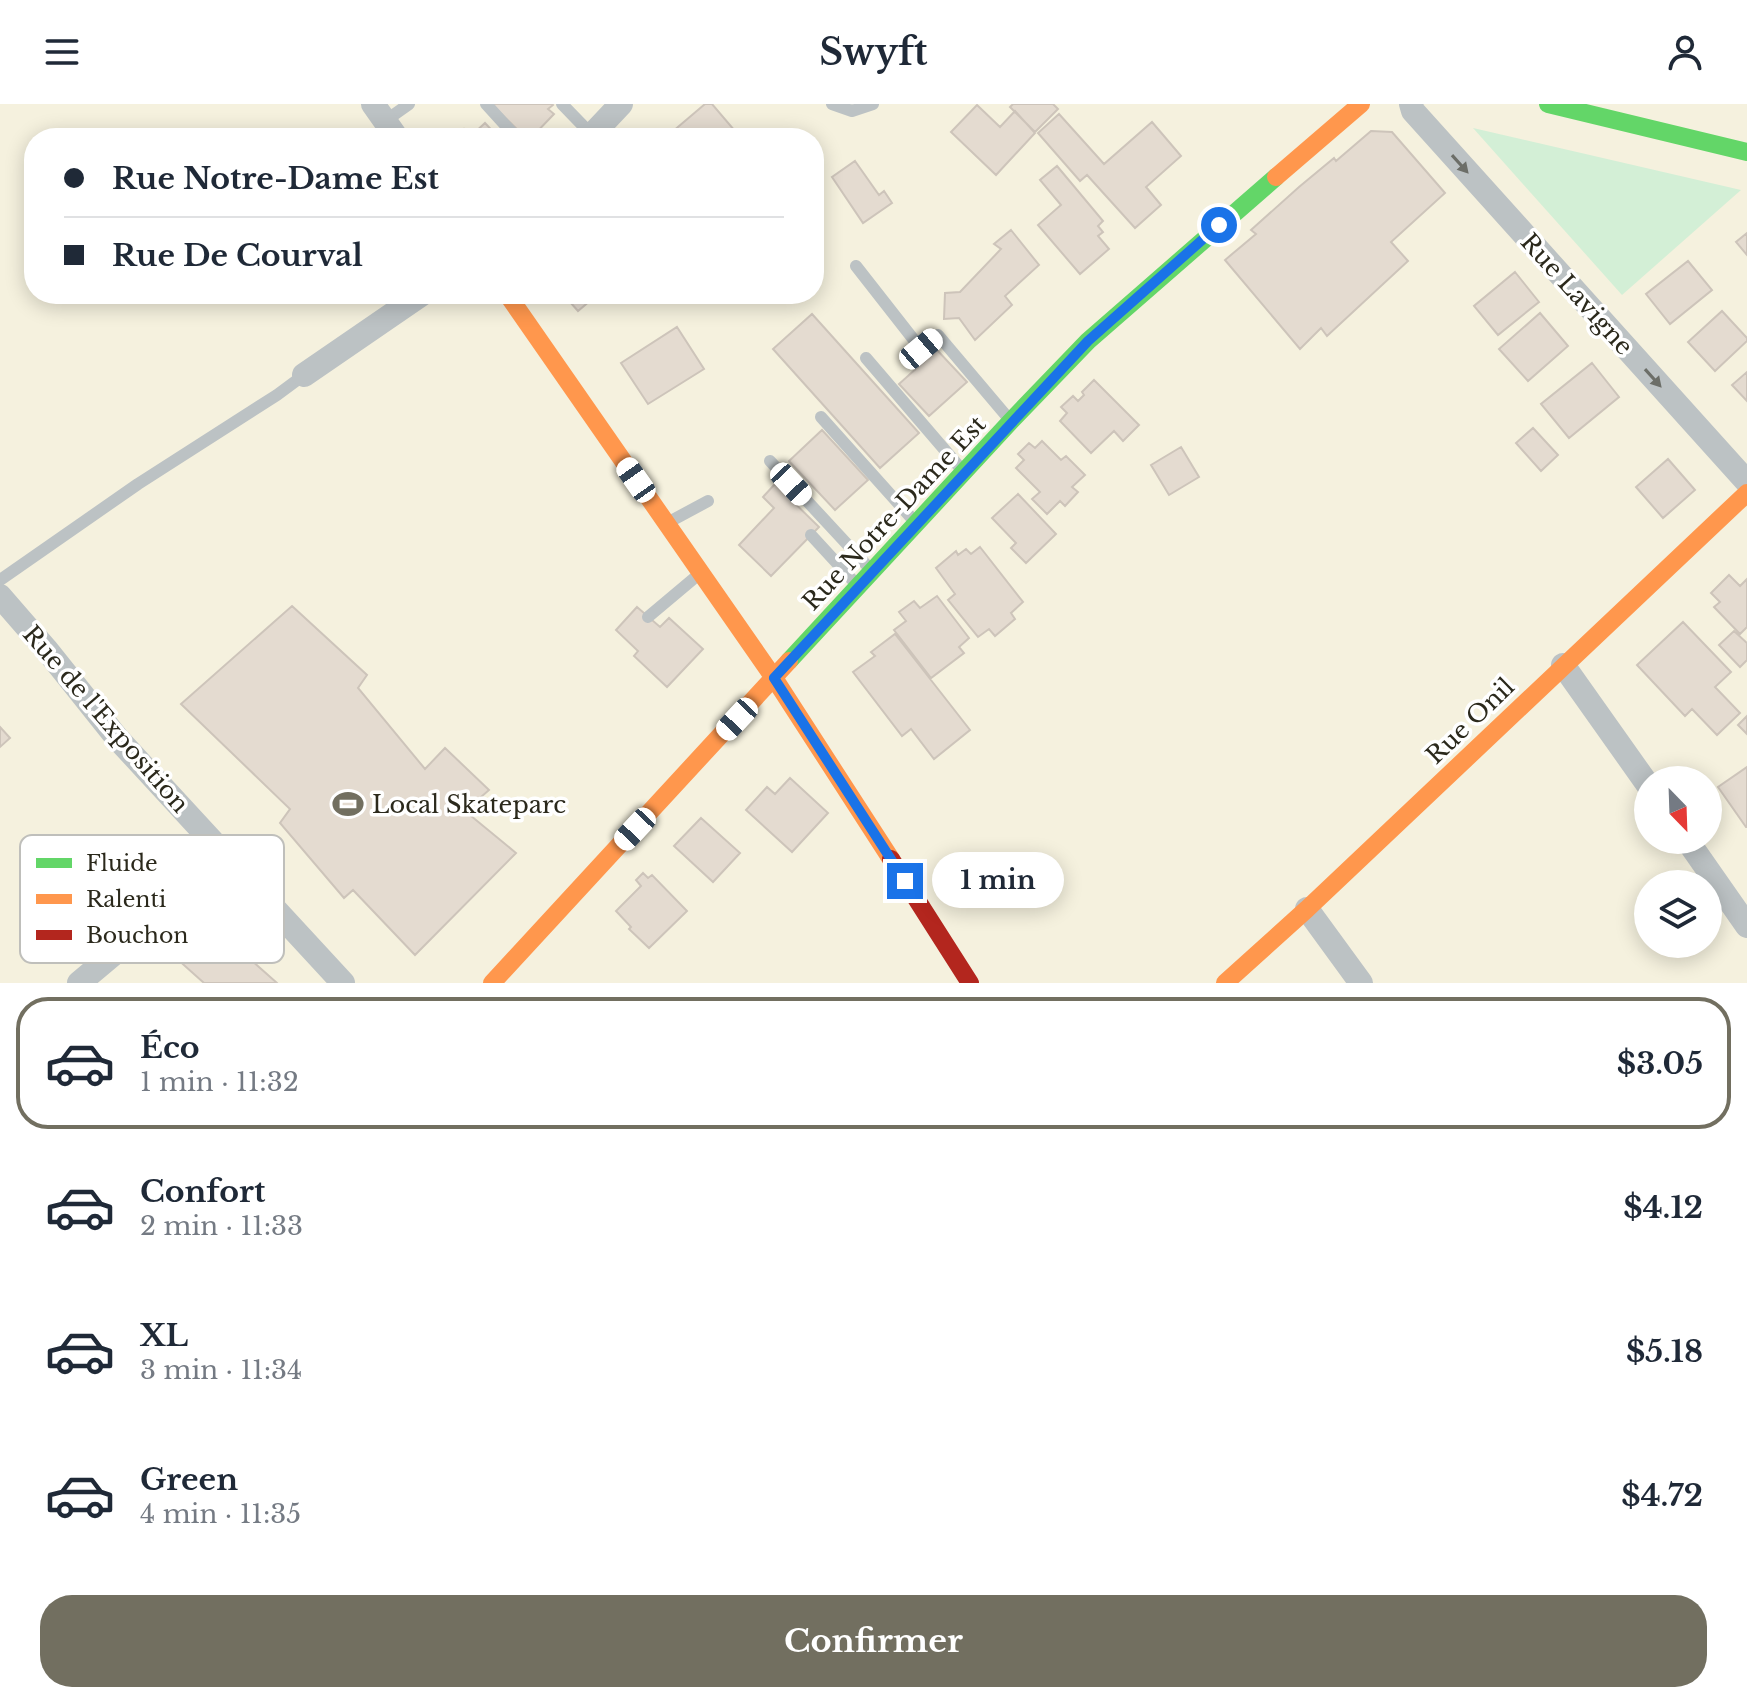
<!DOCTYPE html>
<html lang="fr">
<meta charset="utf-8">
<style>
body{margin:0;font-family:"Libre Baskerville",serif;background:#f6f6f7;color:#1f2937;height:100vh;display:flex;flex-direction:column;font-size:30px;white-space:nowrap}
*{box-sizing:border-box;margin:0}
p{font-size:26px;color:#747a83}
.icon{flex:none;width:44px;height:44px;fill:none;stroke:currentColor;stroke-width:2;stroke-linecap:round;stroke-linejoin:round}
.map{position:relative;height:879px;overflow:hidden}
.details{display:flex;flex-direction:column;background:#fff;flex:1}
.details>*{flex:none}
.top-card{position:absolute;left:24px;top:24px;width:800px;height:176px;border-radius:32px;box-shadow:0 4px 20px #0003;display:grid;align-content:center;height:176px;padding:0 40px;background:#fff}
.needle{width:52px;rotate:157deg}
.fabs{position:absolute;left:1634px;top:662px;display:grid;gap:16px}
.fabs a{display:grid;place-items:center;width:88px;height:88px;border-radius:50%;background:#fff;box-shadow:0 4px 20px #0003;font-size:40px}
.end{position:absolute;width:36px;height:36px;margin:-18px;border:10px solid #1a73e8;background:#fff;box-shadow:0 0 0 4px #fff}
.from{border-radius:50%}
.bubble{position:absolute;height:56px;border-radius:28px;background:#fff;box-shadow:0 4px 20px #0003;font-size:26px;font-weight:700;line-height:56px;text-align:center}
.car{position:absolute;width:24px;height:48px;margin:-24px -12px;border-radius:10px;box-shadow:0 0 6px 2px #0007;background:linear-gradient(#fff 24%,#345 0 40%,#fff 0 76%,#345 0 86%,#fff 0)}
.top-card b{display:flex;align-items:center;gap:28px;height:76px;font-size:30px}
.top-card b+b{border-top:2px solid #e0e1e3}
.top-card i{width:20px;height:20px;background:#1f2937}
ul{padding:14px 0 0;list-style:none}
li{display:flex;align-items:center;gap:24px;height:132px;margin:0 16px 12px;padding:0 24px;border:4px solid transparent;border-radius:32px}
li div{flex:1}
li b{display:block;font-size:30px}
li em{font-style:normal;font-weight:700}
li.selected{border-color:#726f60}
li>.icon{width:72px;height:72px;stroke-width:1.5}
.cta{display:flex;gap:16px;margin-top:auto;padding:16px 40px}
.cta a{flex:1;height:92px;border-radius:32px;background:#726f60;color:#fff;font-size:32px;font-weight:700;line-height:92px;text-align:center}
header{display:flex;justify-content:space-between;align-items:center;height:104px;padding:0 40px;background:#fff;font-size:36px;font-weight:700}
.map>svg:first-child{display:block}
.green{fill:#d3efd6}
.building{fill:#e4dbd0;stroke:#cdc4ba;stroke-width:2}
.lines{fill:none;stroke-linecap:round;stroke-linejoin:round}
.lane{stroke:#bcc2c4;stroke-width:12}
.street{stroke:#bcc2c4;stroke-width:24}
.fast{stroke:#63d668;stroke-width:18}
.slow{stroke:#ff974d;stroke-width:18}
.jam{stroke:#b3261e;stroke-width:18}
.oneway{fill:#6c6e68}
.route{stroke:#1a73e8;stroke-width:10}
.labels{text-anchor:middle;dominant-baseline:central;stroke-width:7;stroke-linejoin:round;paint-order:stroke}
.street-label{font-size:24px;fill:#2b291c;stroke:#fff}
.poi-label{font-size:24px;fill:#2b291c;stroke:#fff;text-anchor:start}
.key{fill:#fff;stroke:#bfbfbb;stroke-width:2}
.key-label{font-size:22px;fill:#2b291c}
</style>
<header><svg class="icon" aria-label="menu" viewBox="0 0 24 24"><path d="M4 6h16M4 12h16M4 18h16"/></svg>Swyft<svg class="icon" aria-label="person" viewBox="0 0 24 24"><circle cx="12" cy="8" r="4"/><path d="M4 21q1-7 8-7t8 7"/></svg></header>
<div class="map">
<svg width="1747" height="879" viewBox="0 0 1747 879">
<rect width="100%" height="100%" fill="#f5f1de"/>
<path class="green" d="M1473,24L1741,86L1622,191Z"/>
<path class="building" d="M491,0H552L553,1L548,5L554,10L531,34H526Z
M705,0H712L741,34H665Z
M1013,0H1053L1058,5L1035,28L1010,3Z
M977,1L1000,23L1015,7L1035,29L996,71L951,28Z
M1059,10L1104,60L1152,18L1181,52L1146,83L1161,101L1135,124L1087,71L1080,77L1038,29Z
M485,19L499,34H454L464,25L471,32Z
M1371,27L1392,28L1445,89L1391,138L1408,157L1327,232L1321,224L1300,245L1225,156L1256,130L1251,126L1299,83L1334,54L1336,57Z
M855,57L879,91L884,87L892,99L863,119L832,73Z
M1057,62L1103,117L1098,122L1103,128L1098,132L1109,145L1080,170L1038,121L1061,101L1040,76Z
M1011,126L1039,161L1005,192L1012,201L975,236L959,214L944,215L945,189L960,188L1001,145L994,140Z
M1747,129V151L1736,138Z
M1688,157L1712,186L1670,220L1646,190Z
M1515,168L1539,198L1498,231L1474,202Z
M563,190H598L578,207Z
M1722,207L1747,234V237L1715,267L1688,238Z
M1540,209L1568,242L1528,277L1499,245Z
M812,210L919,329L880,364L773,245Z
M677,223L704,265L648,300L621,259Z
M937,246L967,278L929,312L899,280Z
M1592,259L1619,293L1569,334L1541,300Z
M1747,268V297L1732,281Z
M1094,276L1139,321L1123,337L1114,327L1091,349L1060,317L1067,309L1061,303L1073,292L1078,297L1084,291L1082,288Z
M1533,324L1558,351L1541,367L1516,339Z
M822,326L868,376L835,406L789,357Z
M1042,337L1061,356L1066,352L1085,371L1072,383L1078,388L1065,402L1060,397L1047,410L1032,395L1040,388L1016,364L1024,356L1018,350L1029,339L1035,344Z
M1181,343L1199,373L1169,391L1151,361Z
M1668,355L1695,386L1663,414L1636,383Z
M775,380L819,423L771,472L739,441L774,404L763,393Z
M1018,390L1056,430L1026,459L1011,444L1016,439L992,414Z
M980,443L1023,498L1011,509L1015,515L995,532L989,525L978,533L948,496L955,490L936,464L956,447L958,451L966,445L971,450Z
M1729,471L1740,482L1747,475V523L1740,530L1714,503L1720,498L1711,489Z
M937,492L969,534L959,543L964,549L931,574L894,526L906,517L899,508L914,497L920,504Z
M292,502L367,571L358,584L425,665L445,644L489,686L465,707L516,749L415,851L353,786L344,794L280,719L290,705L181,600Z
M637,503L660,523L669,514L703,545L667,583L634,552L638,547L616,526Z
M1683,518L1731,568L1715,583L1740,609L1717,631L1692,605L1685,612L1637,561Z
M1734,527L1747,539V556L1740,563L1719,541Z
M895,530L970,626L934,655L911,625L902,632L853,568L875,552L871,548Z
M1747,612V630L1738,621Z
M0,623L10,634L0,643Z
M1747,663V723H1746L1718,683Z
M790,674L828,709L792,748L746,706L767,683L775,690Z
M701,714L740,749L713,778L674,742Z
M643,769L648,774L652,771L687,807L649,844L629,825L631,823L616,807L641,782L636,776Z
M208,818L277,879H204L176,854Z"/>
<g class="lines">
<path class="lane" d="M486,0L517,34
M562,0L592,31
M832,0L852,7L873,0
M385,17L409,0
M856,162L921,245L938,231L1009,315
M866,254L962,366
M821,313L915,418
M770,357L871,466
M669,418L708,397
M811,431L857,481
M0,476L138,380L277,291L304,271
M648,513L698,471"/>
<path class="street" d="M373,0L397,34
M1411,0L1413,7L1747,378
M589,34L621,0
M304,271L422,190
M0,492L46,545L117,634L343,879
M1563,561L1648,681
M1687,736L1747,822
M1307,805L1361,879
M79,879L228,754"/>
<path class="fast" d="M1548,0L1747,48
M789,557L1011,317L1088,237L1276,73"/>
<path class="slow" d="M1276,73L1361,0
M507,190L774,574L891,755
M492,879L789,557
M1225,879L1307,805L1747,389"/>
<path class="jam" d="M891,755L970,879"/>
</g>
<defs><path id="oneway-solid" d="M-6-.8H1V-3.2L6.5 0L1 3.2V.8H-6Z" transform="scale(2)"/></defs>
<g class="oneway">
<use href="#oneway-solid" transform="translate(1460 60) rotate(48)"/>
<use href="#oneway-solid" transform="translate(1653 274) rotate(48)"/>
</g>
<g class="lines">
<path class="route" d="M905,777L774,574L1088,237L1219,121"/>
</g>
<defs>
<g id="stadium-bare" transform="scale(2.4)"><path d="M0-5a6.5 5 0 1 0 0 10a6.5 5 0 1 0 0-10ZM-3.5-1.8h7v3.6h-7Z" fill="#726f60" stroke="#fff" stroke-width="2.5" paint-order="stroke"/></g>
</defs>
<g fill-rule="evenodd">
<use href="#stadium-bare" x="348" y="700"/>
</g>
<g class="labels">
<g class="street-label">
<text transform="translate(1577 190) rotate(48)">Rue Lavigne</text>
<text transform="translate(894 409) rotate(-47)">Rue Notre-Dame Est</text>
<text transform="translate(106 615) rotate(49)">Rue de l'Exposition</text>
<text transform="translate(1470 617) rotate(-44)">Rue Onil</text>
</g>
<g class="poi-label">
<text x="372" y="700">Local Skateparc</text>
</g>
</g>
<rect x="20" y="731" width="264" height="128" rx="12" class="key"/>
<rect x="36" y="754" width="36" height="10" fill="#63d668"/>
<rect x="36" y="790" width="36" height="10" fill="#ff974d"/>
<rect x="36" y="826" width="36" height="10" fill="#b3261e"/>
<g class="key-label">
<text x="86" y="767">Fluide</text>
<text x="86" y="803">Ralenti</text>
<text x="86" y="839">Bouchon</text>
</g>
</svg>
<div class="fabs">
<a><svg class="needle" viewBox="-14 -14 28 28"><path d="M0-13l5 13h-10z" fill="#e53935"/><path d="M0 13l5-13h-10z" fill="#747a83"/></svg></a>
<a><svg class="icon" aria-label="layers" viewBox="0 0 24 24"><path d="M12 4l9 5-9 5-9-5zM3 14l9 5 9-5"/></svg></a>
</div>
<i class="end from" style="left:1219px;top:121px"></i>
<i class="end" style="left:905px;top:777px"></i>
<div class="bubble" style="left:932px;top:748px;width:132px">1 min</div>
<i class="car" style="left:921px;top:245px;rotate:50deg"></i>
<i class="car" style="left:636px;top:376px;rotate:325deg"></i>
<i class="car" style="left:791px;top:380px;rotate:137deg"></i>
<i class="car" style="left:737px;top:615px;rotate:223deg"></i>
<i class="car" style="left:635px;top:725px;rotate:223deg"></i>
<div class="top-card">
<b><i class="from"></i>Rue Notre-Dame Est</b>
<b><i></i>Rue De Courval</b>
</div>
</div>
<section class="details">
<ul>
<li class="selected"><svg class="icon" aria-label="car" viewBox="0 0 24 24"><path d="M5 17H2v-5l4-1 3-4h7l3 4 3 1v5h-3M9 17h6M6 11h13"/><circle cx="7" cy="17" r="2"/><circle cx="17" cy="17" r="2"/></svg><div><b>Éco</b><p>1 min · 11:32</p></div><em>$3.05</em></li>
<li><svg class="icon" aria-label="car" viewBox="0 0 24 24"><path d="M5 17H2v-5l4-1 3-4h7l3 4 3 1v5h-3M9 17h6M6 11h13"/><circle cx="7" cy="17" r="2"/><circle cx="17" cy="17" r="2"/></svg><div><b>Confort</b><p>2 min · 11:33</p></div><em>$4.12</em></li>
<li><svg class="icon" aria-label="car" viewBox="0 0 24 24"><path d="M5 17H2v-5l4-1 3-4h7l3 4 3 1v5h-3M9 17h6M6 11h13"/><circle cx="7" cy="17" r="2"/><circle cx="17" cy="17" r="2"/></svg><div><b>XL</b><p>3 min · 11:34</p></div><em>$5.18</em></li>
<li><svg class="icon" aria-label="car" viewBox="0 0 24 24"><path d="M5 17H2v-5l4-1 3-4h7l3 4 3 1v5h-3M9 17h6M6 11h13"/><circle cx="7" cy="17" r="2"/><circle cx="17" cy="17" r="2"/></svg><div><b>Green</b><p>4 min · 11:35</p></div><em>$4.72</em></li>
</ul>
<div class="cta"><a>Confirmer</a></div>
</section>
